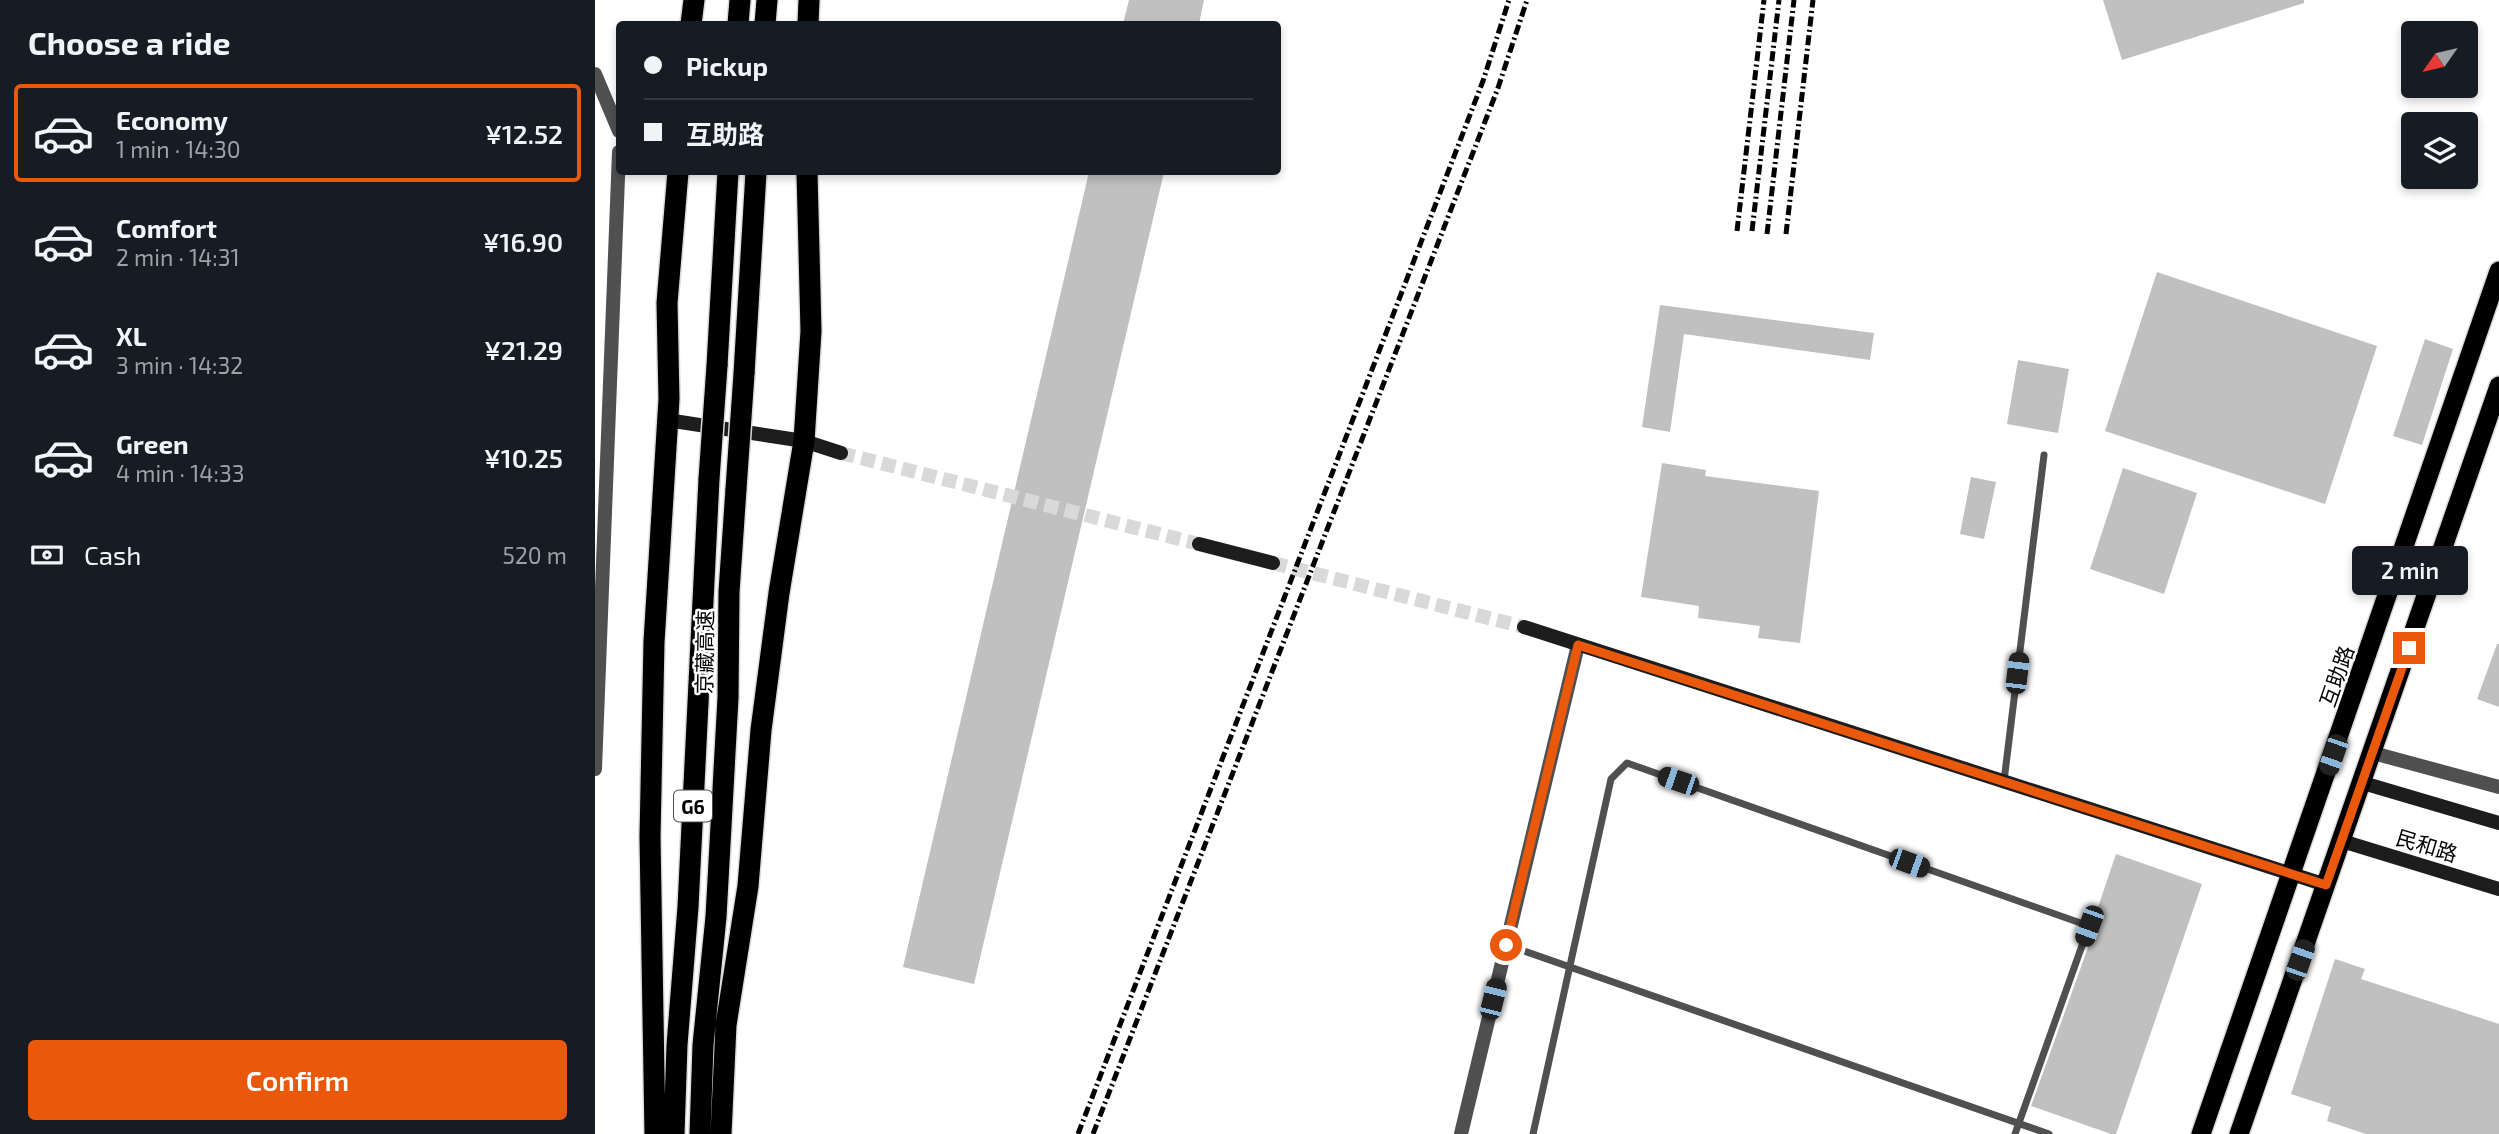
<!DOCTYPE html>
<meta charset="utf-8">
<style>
body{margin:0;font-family:"Exo 2","Noto Sans SC",sans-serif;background:#20242c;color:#f1f3f6;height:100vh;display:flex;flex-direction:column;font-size:26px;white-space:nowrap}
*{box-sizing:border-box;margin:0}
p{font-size:23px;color:#9ea1a6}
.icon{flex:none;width:38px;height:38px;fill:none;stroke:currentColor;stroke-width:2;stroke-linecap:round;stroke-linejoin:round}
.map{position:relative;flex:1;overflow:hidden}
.panel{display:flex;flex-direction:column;background:#171b24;width:595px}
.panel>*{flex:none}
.hud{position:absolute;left:21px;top:21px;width:665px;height:154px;border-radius:7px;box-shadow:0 4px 10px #0003;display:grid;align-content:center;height:154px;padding:0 28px;background:#171b24}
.needle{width:46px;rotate:236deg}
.fabs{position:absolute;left:1806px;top:21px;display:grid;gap:14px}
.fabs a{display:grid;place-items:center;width:77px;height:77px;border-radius:7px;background:#171b24;box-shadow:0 4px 10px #0003;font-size:35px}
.end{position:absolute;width:32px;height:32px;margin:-16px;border:9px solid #ea580c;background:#fff;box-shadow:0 0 0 4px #fff}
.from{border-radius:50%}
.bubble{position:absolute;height:49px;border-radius:7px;background:#171b24;box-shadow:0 4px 10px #0003;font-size:23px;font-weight:600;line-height:49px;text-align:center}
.car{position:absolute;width:21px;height:42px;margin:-21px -10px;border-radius:9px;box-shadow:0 0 5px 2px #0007;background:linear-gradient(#222 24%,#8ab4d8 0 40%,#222 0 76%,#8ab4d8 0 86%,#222 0)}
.hud b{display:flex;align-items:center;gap:24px;height:66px;font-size:26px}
.hud b+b{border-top:2px solid #363941}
.hud i{width:18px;height:18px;background:#f1f3f6}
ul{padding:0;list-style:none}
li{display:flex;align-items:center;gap:21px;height:98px;margin:0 14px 10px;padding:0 14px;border:4px solid transparent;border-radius:7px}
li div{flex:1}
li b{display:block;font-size:26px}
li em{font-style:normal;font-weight:600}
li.on{border-color:#ea580c}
li>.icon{width:63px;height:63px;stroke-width:1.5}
h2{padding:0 28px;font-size:32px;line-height:84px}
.pay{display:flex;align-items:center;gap:18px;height:77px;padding:0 28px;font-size:26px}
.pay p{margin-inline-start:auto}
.cta{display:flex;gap:14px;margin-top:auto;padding:14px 28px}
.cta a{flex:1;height:80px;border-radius:7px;background:#ea580c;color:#fff;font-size:28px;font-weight:600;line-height:80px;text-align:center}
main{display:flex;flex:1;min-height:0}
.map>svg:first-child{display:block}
.building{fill:#c0c0c0}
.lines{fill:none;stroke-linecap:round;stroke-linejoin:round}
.secondary-tunnel{stroke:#d9d9d9;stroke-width:14;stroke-dasharray:14 7;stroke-linecap:butt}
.trunk-casing{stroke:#dbdbdb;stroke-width:22}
.motorway-casing{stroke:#dbdbdb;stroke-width:24}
.service{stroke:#505050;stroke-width:7}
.minor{stroke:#505050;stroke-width:14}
.tertiary{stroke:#505050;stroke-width:14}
.secondary{stroke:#1d1d1d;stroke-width:14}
.trunk{stroke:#000;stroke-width:19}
.motorway{stroke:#000;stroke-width:21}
.rail{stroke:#000;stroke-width:5;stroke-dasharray:10 3.5 2 3.5;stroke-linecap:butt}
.motorway-bridge-casing{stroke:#dbdbdb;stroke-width:24;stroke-linecap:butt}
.motorway-bridge{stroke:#000;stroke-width:21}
.route{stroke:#ea580c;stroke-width:9}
.labels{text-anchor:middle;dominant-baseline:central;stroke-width:5;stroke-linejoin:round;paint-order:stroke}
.shield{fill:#fff;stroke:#4c4c4c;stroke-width:2}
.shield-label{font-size:19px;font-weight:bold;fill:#000}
.street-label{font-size:21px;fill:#000;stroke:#fff}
</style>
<main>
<section class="panel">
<h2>Choose a ride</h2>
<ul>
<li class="on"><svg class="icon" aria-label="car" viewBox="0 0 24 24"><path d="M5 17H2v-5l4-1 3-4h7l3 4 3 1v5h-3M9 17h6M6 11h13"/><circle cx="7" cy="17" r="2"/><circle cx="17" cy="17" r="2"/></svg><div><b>Economy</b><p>1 min · 14:30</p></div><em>¥12.52</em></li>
<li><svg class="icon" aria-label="car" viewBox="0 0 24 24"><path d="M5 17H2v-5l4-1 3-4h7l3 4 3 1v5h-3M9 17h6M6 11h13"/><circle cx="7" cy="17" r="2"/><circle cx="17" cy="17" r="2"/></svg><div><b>Comfort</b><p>2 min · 14:31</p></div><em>¥16.90</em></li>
<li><svg class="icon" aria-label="car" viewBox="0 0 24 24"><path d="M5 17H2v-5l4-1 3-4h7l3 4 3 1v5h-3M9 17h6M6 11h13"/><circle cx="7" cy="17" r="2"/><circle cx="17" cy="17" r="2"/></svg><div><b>XL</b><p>3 min · 14:32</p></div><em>¥21.29</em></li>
<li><svg class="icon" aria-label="car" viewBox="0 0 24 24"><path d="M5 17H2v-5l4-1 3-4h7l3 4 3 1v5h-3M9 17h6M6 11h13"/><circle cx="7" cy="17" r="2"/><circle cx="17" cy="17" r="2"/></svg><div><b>Green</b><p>4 min · 14:33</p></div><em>¥10.25</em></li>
</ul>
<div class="pay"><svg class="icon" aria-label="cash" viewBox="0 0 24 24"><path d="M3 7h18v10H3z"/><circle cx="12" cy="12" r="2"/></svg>Cash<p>520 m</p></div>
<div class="cta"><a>Confirm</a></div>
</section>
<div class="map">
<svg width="1904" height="1134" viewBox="0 0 1904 1134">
<rect width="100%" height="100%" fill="#fff"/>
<path class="building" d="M534,0H609L604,24H528Z
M1508,0H1709V3L1527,60Z
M494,172H569L379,984L308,967Z
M1562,272L1782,346L1730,504L1510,431Z
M1065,305L1279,333L1275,360L1089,334L1075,432L1047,427Z
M1830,339L1858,349L1827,445L1798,436Z
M1423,360L1474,369L1463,433L1412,424Z
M1067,463L1111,470L1110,476L1224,491L1205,643L1163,638L1165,626L1103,618L1104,606L1046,597Z
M1528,468L1602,493L1569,594L1495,569Z
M1376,477L1401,482L1389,539L1365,534Z
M1902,644H1904V707L1882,699Z
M1521,854L1607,884L1521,1134H1516L1436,1106L1500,928L1498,922Z
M1740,959L1770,969L1766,979L1904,1024V1134H1771L1732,1121L1736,1107L1696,1094Z"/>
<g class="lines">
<path class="secondary-tunnel" d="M246,453L604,544
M678,563L929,627"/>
<g class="trunk-casing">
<path id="trunk" d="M1606,1134L1904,271
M1644,1134L1904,386"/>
</g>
<g class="motorway-casing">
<path id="motorway" d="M96,24L99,0
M143,24L145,0
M170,24L172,0
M213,24L214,0
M122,366L133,172
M149,374L161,172
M60,1134L55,837L59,642L74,399L72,303L83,172
M79,1134L82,1045L93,907L114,479
M105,1134L108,1045L121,917L133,698L134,592L141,489
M126,1134L131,1025L153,886L166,730L184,593L209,441L216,331L212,172"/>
</g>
<path class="service" d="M1409,781L1449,455
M912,945L1454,1134
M938,1134L1016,779L1032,763L1494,926L1420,1134"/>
<path class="minor" d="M0,74L24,131
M0,769L24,152
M866,1134L983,645"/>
<path class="tertiary" d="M1778,753L1904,787"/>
<path class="secondary" d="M72,420L209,441L246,453
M604,544L678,563
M929,627L1731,885
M1768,783L1904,823
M1747,841L1904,889"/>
<use href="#trunk" class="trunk"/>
<use href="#motorway" class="motorway"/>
<path class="rail" d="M1142,231L1169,0
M1157,231L1184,0
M1172,234L1199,0
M1191,234L1218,0
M483,1134L888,81L914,0
M498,1134L903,88L932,0"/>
<g class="motorway-bridge-casing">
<path id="motorway-bridge" d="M114,479L122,366
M141,489L149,374"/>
</g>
<use href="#motorway-bridge" class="motorway-bridge"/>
</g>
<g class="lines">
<path class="route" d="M911,945L983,645L1731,885L1814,648"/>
</g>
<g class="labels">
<rect class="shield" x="79" y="790.5" width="38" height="31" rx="5"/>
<g class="shield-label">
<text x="98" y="806">G6</text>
</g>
<g class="street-label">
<text transform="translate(109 652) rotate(-89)">京藏高速</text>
<text transform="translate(1741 676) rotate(-71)">互助路</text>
<text transform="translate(1832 845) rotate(17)">民和路</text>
</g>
</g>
</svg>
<div class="fabs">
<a><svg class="needle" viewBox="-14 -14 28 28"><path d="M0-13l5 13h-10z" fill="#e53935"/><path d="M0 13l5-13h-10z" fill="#9ea1a6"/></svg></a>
<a><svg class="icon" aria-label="layers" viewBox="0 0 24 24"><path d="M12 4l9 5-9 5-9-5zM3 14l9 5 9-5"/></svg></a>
</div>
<i class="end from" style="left:911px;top:945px"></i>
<i class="end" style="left:1814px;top:648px"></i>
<div class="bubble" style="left:1757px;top:546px;width:116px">2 min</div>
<i class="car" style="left:1422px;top:673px;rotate:7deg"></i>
<i class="car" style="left:1738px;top:755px;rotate:199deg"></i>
<i class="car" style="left:1083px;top:781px;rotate:289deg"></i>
<i class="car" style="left:1314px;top:863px;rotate:110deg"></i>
<i class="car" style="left:1494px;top:926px;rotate:200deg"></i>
<i class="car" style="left:1705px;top:960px;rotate:19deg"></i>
<i class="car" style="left:898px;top:999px;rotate:14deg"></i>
<div class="hud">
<b><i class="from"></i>Pickup</b>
<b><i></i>互助路</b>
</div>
</div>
</main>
